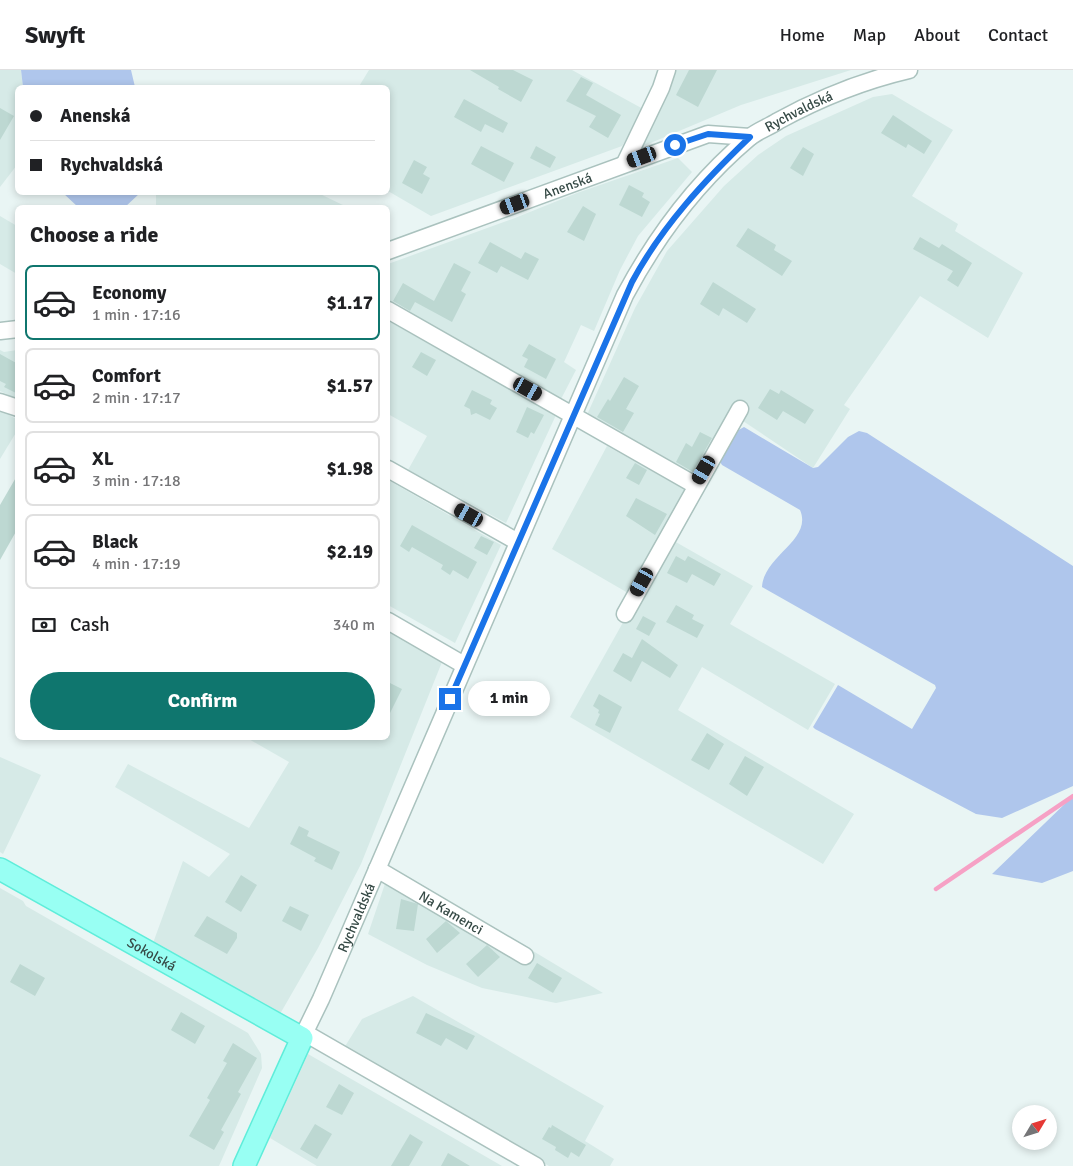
<!DOCTYPE html>
<meta charset="utf-8">
<style>
body{margin:0;font-family:Signika,sans-serif;background:#f2f2f2;color:#202124;height:100vh;display:flex;flex-direction:column;font-size:19px;white-space:nowrap}
*{box-sizing:border-box;margin:0}
p{font-size:16px;color:#757577}
.icon{flex:none;width:28px;height:28px;fill:none;stroke:currentColor;stroke-width:2;stroke-linecap:round;stroke-linejoin:round}
.map{position:relative;flex:1;overflow:hidden}
.drawer{position:absolute;left:15px;top:135px;width:375px;height:535px;display:flex;flex-direction:column;background:#fff;border-radius:8px;box-shadow:0 2px 8px #0003}
.drawer>*{flex:none}
.hud{position:absolute;left:15px;top:15px;width:375px;height:110px;border-radius:8px;box-shadow:0 2px 8px #0003;display:grid;align-content:center;height:110px;padding:0 15px;background:#fff}
.needle{width:32px;rotate:52deg}
.tools{position:absolute;left:1012px;top:1035px;display:grid;gap:10px}
.tools a{display:grid;place-items:center;width:45px;height:45px;border-radius:50%;background:#fff;box-shadow:0 2px 8px #0003;font-size:25px}
.end{position:absolute;width:22px;height:22px;margin:-11px;border:6px solid #1a73e8;background:#fff;box-shadow:0 0 0 2px #fff}
.from{border-radius:50%}
.bubble{position:absolute;height:35px;border-radius:18px;background:#fff;box-shadow:0 2px 8px #0003;font-size:16px;font-weight:700;line-height:35px;text-align:center}
.car{position:absolute;width:15px;height:30px;margin:-15px -8px;border-radius:6px;box-shadow:0 0 4px 1px #0007;background:linear-gradient(#222 24%,#8ab4d8 0 40%,#222 0 76%,#8ab4d8 0 86%,#222 0)}
.hud b{display:flex;align-items:center;gap:18px;height:48px;font-size:19px}
.hud b+b{border-top:1px solid #e0e0e0}
.hud i{width:12px;height:12px;background:#202124}
ul{padding:0;list-style:none}
li{display:flex;align-items:center;gap:15px;height:75px;margin:0 10px 8px;padding:0 5px;border:2px solid #e0e0e0;border-radius:8px}
li div{flex:1}
li b{display:block;font-size:19px}
li em{font-style:normal;font-weight:700}
li.on{border-color:#0f766e}
li>.icon{width:45px;height:45px;stroke-width:1.5}
h2{padding:0 15px;font-size:22px;line-height:60px}
.pay{display:flex;align-items:center;gap:12px;height:55px;padding:0 15px;font-size:19px}
.pay p{margin-inline-start:auto}
.action{display:flex;gap:10px;margin-top:auto;padding:10px 15px}
.action a{flex:1;height:58px;border-radius:30px;background:#0f766e;color:#fff;font-size:20px;font-weight:700;line-height:58px;text-align:center}
header{display:flex;align-items:center;gap:30px;box-sizing:border-box;height:70px;padding:0 25px;background:#fff;border-bottom:1px solid #e0e0e0}
header strong{font-size:24px}
nav{display:flex;gap:28px;margin-inline-start:auto;font-size:18px}
.map>svg:first-child{display:block}
.residential{fill:#d6eae7}
.green{fill:#afc6ec}
.lines{fill:none;stroke-linecap:round;stroke-linejoin:round}
.stream{stroke:#f6a1c5;stroke-width:4.5}
.building{fill:#bdd8d2}
.minor-casing{stroke:#aac2be;stroke-width:19}
.major-casing{stroke:#5fedda;stroke-width:24}
.minor{stroke:#fff;stroke-width:16}
.major{stroke:#98fff3;stroke-width:21}
.route{stroke:#1a73e8;stroke-width:6}
.labels{text-anchor:middle;dominant-baseline:central;stroke-width:4;stroke-linejoin:round;paint-order:stroke}
.street-label{font-size:14px;fill:#364a46;stroke:#fff}
</style>
<header>
<strong>Swyft</strong>
<nav><a>Home</a><a>Map</a><a>About</a><a>Contact</a></nav>
</header>
<div class="map">
<svg width="1073" height="1096" viewBox="0 0 1073 1096">
<rect width="100%" height="100%" fill="#e9f5f4"/>
<path class="residential" d="M0,0H21L23,17L18,18L17,95L0,117Z
M369,0H572L645,40L622,76L431,146L388,121V18H358Z
M676,0H851L741,35L641,77L640,74L662,36Z
M892,24L953,60L912,126L958,154L955,161L1023,203L988,268L920,226L844,335L850,339L813,398L740,349L747,337L738,331L694,407L586,347L635,238L667,181L724,116L758,85L786,66L873,27Z
M678,88L692,102L638,166L620,200L594,261L581,255L564,292L576,300L560,331L388,237V194L515,148L577,123Z
M156,123H318L347,137H156Z
M0,146L17,156V204L0,194Z
M388,251L556,345L506,453L408,400L427,366L388,344Z
M0,280L4,282L17,280V329L0,321Z
M0,340L18,350L17,361L0,389Z
M607,376L686,420L628,523L552,479Z
M388,410L501,475L455,573L388,535Z
M674,471L753,516L730,554L835,614L808,660L702,597L678,640L854,744L823,794L570,647L663,481Z
M388,560L442,592L361,794L318,878L280,944L153,873L183,791L209,807L230,784L115,717L128,694L249,758L289,692L247,668H388Z
M0,687L41,705L3,784L0,782Z
M390,799L533,881L603,923L556,933L482,918L427,895L368,864Z
M0,818L23,831L26,836L248,963L261,984L262,998L219,1096H0Z
M413,926L604,1036L585,1071L614,1089L610,1096H549L344,978L362,949Z
M308,984L502,1096H317L270,1068Z"/>
<path class="green" d="M21,0H131L135,17H23Z
M63,123H140L124,138L78,137Z
M744,357L813,398L818,397L848,367L859,361L867,363L1073,496V716L1002,748L976,744L815,659L813,657L838,615L912,659L936,618L935,615L762,517C764,485 813,470 800,440L722,395L719,390L735,362Z
M1073,726V801L1042,813L992,804Z"/>
<g class="lines">
<path class="stream" d="M936,819L1073,726"/>
</g>
<path class="building" d="M470,0H513L533,10L521,32L498,19L499,17Z
M689,0H717L698,37L676,25Z
M581,7L593,13L586,25L621,45L608,68L589,57L596,46L566,31Z
M464,29L508,53L503,63L485,54L481,62L454,47Z
M0,38L14,46L0,70Z
M893,45L932,71L924,84L908,74L906,78L881,63Z
M481,76L514,93L504,112L471,94Z
M536,76L556,87L550,98L530,88Z
M803,77L814,84L803,106L790,98Z
M414,90L427,97L423,104L430,108L422,124L402,113Z
M629,115L644,123L642,127L650,132L642,147L619,135Z
M583,136L596,144L584,171L567,162Z
M748,158L776,175L774,180L792,191L782,206L736,176Z
M920,167L939,178L942,174L972,193L958,217L947,210L953,201L913,179Z
M490,172L521,189L525,182L539,189L528,210L501,196L497,203L478,193Z
M454,193L471,202L461,221L466,224L452,252L415,232L410,241L393,231L403,213L434,231Z
M713,212L756,239L747,253L723,238L719,246L700,234Z
M529,274L556,289L546,309L524,297L528,289L522,286Z
M421,282L436,290L427,306L412,297Z
M0,284L18,294V324L4,317L6,314L0,311Z
M624,307L639,316L626,339L634,343L623,362L597,347L608,329L610,331Z
M770,319L779,324L781,320L814,340L805,354L783,341L777,350L758,338Z
M472,320L492,330L490,334L497,338L490,350L476,343L471,345L470,339L464,336Z
M527,337L544,345L534,364L531,362L528,368L516,362Z
M700,362L712,368L693,402L676,392L686,373L692,377Z
M635,393L647,400L639,415L626,408Z
M18,404V458L0,490V435Z
M636,428L667,444L655,465L626,446Z
M412,455L477,492L468,509L453,500L450,505L441,499L443,495L412,477L409,482L400,476Z
M481,466L494,472L487,485L474,478Z
M676,486L685,491L688,486L721,504L714,516L692,504L687,513L667,503Z
M676,535L694,545L692,549L704,555L697,568L666,552Z
M643,546L656,553L649,566L636,559Z
M642,569L678,595L670,608L642,591L631,612L613,601L623,583L632,588Z
M388,612L402,619L388,647Z
M599,624L622,637L610,663L595,655L600,644L598,643L599,640L593,636Z
M707,663L724,674L709,700L691,690Z
M745,686L764,697L747,726L729,714Z
M299,756L309,761L307,766L340,782L332,800L314,791L316,788L290,774Z
M241,805L257,815L241,842L225,832Z
M401,829L418,834L414,861L396,859Z
M290,836L309,845L301,861L282,851Z
M207,846L237,863V868L227,884L194,866Z
M446,851L460,863L437,883L426,869Z
M487,875L500,887L478,907L466,894Z
M537,893L562,908L553,923L528,908Z
M20,894L45,908L35,926L10,912Z
M181,942L205,956L195,974L171,960Z
M426,943L475,966L467,980L446,968L441,976L416,963Z
M233,973L257,988L238,1022L241,1024L221,1060L224,1062L214,1080L189,1066L210,1030L207,1028L227,993L223,991Z
M339,1014L354,1023L342,1045L326,1037Z
M315,1054L332,1064L317,1089L300,1079Z
M552,1055L586,1075L579,1087L571,1082L568,1088L555,1080L556,1077L542,1069L549,1057L551,1058Z
M410,1064L423,1072L409,1096H391Z
M448,1083L470,1096H441Z"/>
<g class="lines">
<g class="minor-casing">
<g id="minor">
<path d="M625,93L661,18L667,0"/>
<path id="s1" d="M388,181L708,64L750,67"/>
<path d="M388,240L695,415"/>
<path d="M0,261L18,259"/>
<path d="M0,332L18,338"/>
<path d="M388,399L518,472"/>
<path d="M625,544L740,339"/>
<path d="M388,551L464,595"/>
<path id="s2" d="M377,799L525,886"/>
<path d="M305,963L536,1096"/>
<path id="s3" d="M302,968L321,929L625,225C656,167 698,111 749,68C757,61 769,57 778,51C820,28 862,11 909,0"/>
</g>
</g>
<g class="major-casing">
<g id="major">
<path id="s4" d="M0,799L302,968L244,1096"/>
</g>
</g>
<use href="#minor" class="minor"/>
<use href="#major" class="major"/>
</g>
<g class="lines">
<path class="route" d="M450,629L632,212C662,156 705,110 750,67L708,64L675,75"/>
</g>
<g class="labels">
<g class="street-label">
<text stroke="none"><textPath href="#s3" startOffset="1068">Rychvaldská</textPath></text>
<text stroke="none"><textPath href="#s1" startOffset="191">Anenská</textPath></text>
<text stroke="none"><textPath href="#s2" startOffset="86">Na Kamenci</textPath></text>
<text stroke="none"><textPath href="#s3" startOffset="132">Rychvaldská</textPath></text>
<text stroke="none"><textPath href="#s4" startOffset="174">Sokolská</textPath></text>
</g>
</g>
</svg>
<div class="tools">
<a><svg class="needle" viewBox="-14 -14 28 28"><path d="M0-13l5 13h-10z" fill="#e53935"/><path d="M0 13l5-13h-10z" fill="#757577"/></svg></a>
</div>
<i class="end from" style="left:675px;top:75px"></i>
<i class="end" style="left:450px;top:629px"></i>
<div class="bubble" style="left:468px;top:611px;width:82px">1 min</div>
<i class="car" style="left:642px;top:87px;rotate:250deg"></i>
<i class="car" style="left:515px;top:134px;rotate:250deg"></i>
<i class="car" style="left:528px;top:319px;rotate:119deg"></i>
<i class="car" style="left:704px;top:400px;rotate:210deg"></i>
<i class="car" style="left:469px;top:445px;rotate:299deg"></i>
<i class="car" style="left:642px;top:512px;rotate:209deg"></i>
<div class="hud">
<b><i class="from"></i>Anenská</b>
<b><i></i>Rychvaldská</b>
</div>
<section class="drawer">
<h2>Choose a ride</h2>
<ul>
<li class="on"><svg class="icon" aria-label="car" viewBox="0 0 24 24"><path d="M5 17H2v-5l4-1 3-4h7l3 4 3 1v5h-3M9 17h6M6 11h13"/><circle cx="7" cy="17" r="2"/><circle cx="17" cy="17" r="2"/></svg><div><b>Economy</b><p>1 min · 17:16</p></div><em>$1.17</em></li>
<li><svg class="icon" aria-label="car" viewBox="0 0 24 24"><path d="M5 17H2v-5l4-1 3-4h7l3 4 3 1v5h-3M9 17h6M6 11h13"/><circle cx="7" cy="17" r="2"/><circle cx="17" cy="17" r="2"/></svg><div><b>Comfort</b><p>2 min · 17:17</p></div><em>$1.57</em></li>
<li><svg class="icon" aria-label="car" viewBox="0 0 24 24"><path d="M5 17H2v-5l4-1 3-4h7l3 4 3 1v5h-3M9 17h6M6 11h13"/><circle cx="7" cy="17" r="2"/><circle cx="17" cy="17" r="2"/></svg><div><b>XL</b><p>3 min · 17:18</p></div><em>$1.98</em></li>
<li><svg class="icon" aria-label="car" viewBox="0 0 24 24"><path d="M5 17H2v-5l4-1 3-4h7l3 4 3 1v5h-3M9 17h6M6 11h13"/><circle cx="7" cy="17" r="2"/><circle cx="17" cy="17" r="2"/></svg><div><b>Black</b><p>4 min · 17:19</p></div><em>$2.19</em></li>
</ul>
<div class="pay"><svg class="icon" aria-label="cash" viewBox="0 0 24 24"><path d="M3 7h18v10H3z"/><circle cx="12" cy="12" r="2"/></svg>Cash<p>340 m</p></div>
<div class="action"><a>Confirm</a></div>
</section>
</div>
